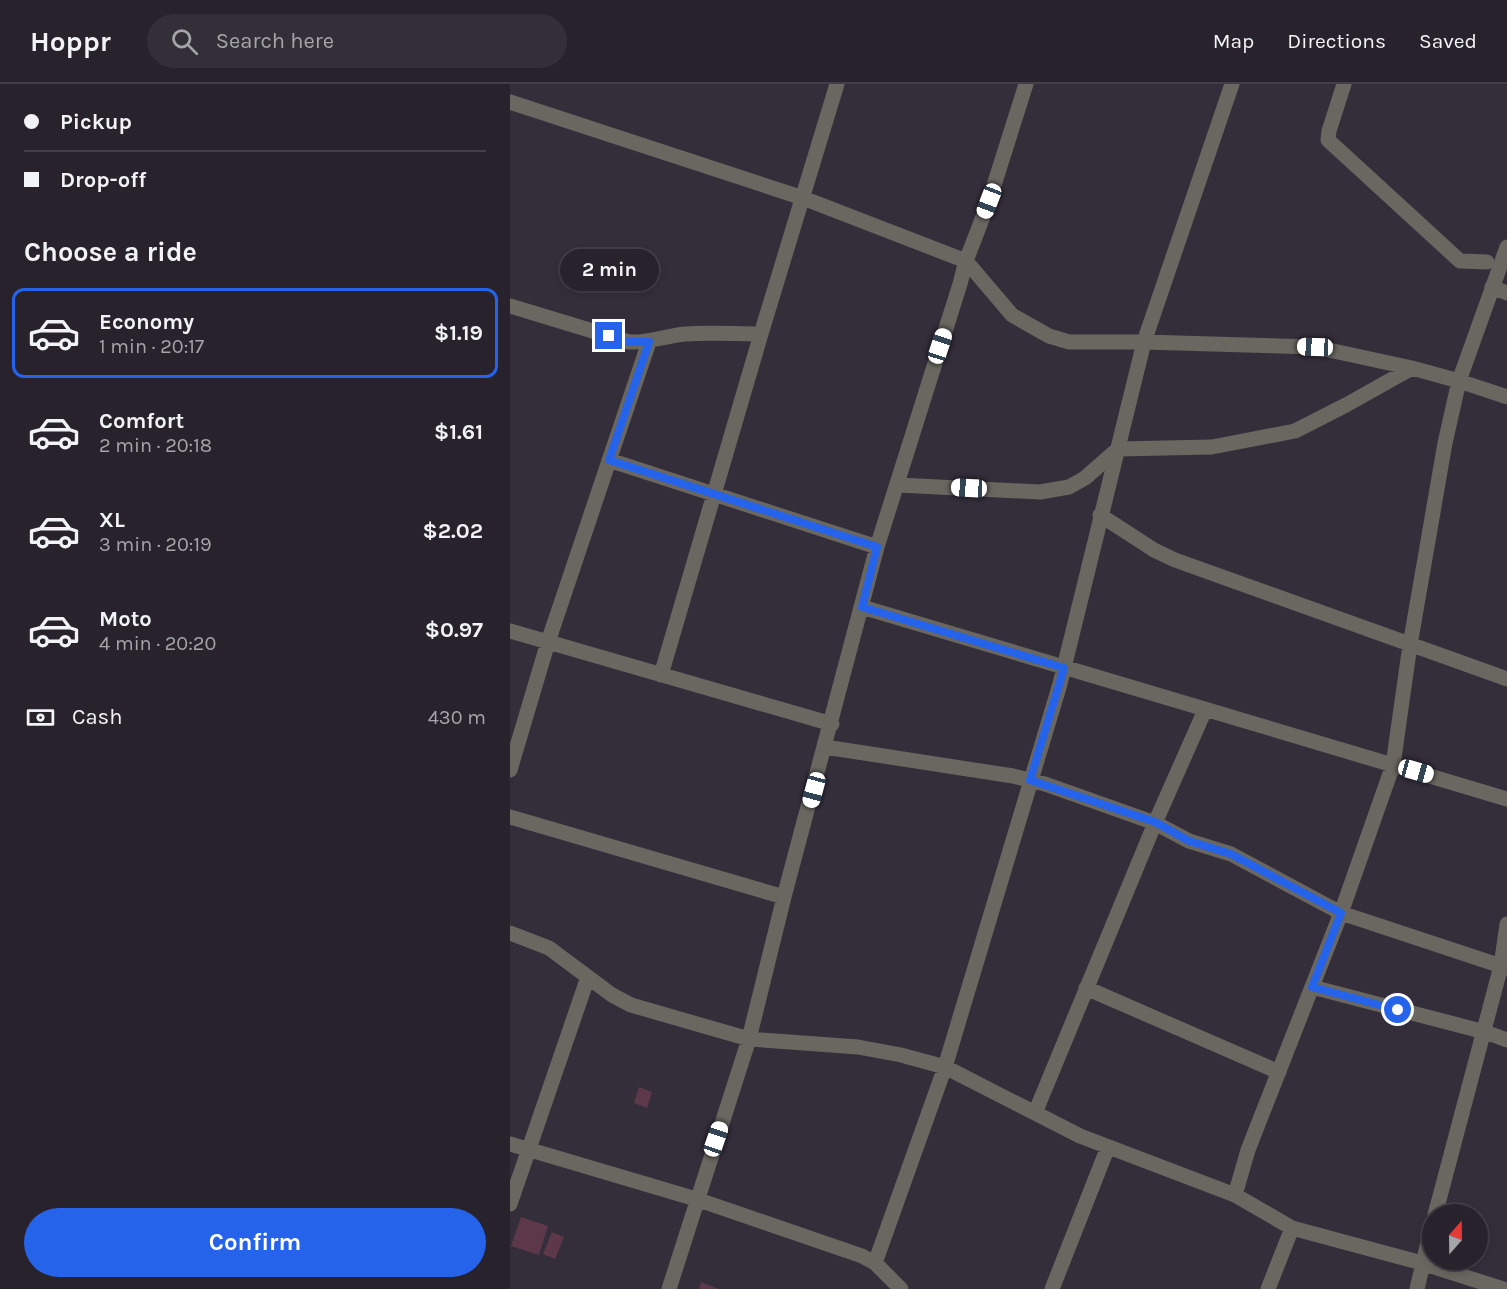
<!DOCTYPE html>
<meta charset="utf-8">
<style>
body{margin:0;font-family:Karla,sans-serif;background:#332f38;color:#f1f3f6;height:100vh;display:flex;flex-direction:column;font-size:22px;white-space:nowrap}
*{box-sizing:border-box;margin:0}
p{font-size:20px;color:#a4a4a9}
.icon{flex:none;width:33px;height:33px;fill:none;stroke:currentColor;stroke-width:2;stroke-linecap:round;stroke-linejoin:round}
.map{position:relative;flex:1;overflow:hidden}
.details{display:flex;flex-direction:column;background:#27222c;width:510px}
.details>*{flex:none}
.top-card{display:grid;align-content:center;height:132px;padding:0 24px;background:#27222c}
.needle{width:39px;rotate:20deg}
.fabs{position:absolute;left:912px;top:1120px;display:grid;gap:12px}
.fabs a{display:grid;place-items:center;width:66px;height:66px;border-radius:50%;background:#27222c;box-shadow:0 3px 9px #0003,0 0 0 2px #433f48;font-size:30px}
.end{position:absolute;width:27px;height:27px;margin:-14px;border:8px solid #2563eb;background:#fff;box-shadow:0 0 0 3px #fff}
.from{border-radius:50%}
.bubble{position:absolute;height:42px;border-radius:21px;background:#27222c;box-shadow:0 3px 9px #0003,0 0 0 2px #433f48;font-size:20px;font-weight:700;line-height:42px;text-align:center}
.car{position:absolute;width:18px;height:36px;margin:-18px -9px;border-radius:8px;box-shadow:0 0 4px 2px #0007;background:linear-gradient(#fff 24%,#345 0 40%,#fff 0 76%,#345 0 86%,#fff 0)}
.top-card b{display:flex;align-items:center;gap:21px;height:57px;font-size:22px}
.top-card b+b{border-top:2px solid #433f48}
.top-card i{width:15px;height:15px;background:#f1f3f6}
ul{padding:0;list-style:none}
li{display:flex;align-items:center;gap:18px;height:90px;margin:0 12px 9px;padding:0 12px;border:3px solid transparent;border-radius:12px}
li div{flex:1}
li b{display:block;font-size:22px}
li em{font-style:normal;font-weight:700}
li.current{border-color:#2563eb}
li>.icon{width:54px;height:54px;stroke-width:1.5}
h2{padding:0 24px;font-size:27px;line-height:72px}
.pay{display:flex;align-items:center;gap:15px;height:66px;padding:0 24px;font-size:22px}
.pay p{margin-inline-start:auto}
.action{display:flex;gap:12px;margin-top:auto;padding:12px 24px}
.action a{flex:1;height:69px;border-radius:36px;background:#2563eb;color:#fff;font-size:24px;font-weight:700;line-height:69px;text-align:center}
header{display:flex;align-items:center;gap:36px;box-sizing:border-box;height:84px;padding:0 30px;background:#27222c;border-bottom:2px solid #433f48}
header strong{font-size:28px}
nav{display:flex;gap:33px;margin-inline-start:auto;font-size:21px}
.search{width:420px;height:54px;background:#332f38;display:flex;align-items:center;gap:15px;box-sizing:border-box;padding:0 21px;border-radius:33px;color:#a4a4a9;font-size:22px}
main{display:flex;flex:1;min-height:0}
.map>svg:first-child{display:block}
.building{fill:#5d384a}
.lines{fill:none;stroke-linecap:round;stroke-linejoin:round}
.street{stroke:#696760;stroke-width:15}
.route{stroke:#2563eb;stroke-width:8}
</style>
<header>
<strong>Hoppr</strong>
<div class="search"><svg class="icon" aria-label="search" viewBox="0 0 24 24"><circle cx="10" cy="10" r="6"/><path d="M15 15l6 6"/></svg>Search here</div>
<nav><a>Map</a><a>Directions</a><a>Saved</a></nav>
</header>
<main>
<section class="details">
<div class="top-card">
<b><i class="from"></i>Pickup</b>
<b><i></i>Drop-off</b>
</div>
<h2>Choose a ride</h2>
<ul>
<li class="current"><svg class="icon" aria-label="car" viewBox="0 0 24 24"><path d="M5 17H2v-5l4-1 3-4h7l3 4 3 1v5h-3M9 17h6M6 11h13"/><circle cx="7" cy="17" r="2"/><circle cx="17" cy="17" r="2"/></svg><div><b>Economy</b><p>1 min · 20:17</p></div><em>$1.19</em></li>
<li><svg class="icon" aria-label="car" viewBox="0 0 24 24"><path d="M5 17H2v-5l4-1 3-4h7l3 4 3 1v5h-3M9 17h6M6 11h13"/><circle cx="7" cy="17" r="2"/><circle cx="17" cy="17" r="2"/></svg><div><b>Comfort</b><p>2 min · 20:18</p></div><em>$1.61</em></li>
<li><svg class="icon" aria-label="car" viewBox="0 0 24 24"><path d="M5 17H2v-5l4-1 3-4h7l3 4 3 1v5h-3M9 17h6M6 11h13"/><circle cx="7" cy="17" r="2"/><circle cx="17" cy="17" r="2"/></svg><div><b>XL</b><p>3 min · 20:19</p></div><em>$2.02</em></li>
<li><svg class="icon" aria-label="car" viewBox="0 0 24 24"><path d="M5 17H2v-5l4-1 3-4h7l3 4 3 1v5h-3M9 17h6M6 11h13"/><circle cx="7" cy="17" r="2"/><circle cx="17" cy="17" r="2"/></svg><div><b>Moto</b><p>4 min · 20:20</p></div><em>$0.97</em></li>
</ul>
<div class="pay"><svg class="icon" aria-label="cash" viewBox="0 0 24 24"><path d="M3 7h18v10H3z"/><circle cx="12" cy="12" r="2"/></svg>Cash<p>430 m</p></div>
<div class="action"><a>Confirm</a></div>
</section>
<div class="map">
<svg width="997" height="1205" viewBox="0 0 997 1205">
<rect width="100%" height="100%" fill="#342e3b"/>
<path class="building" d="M129,1003L142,1008L137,1024L124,1019Z
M11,1133L38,1142L29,1171L1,1162Z
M42,1148L54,1153L45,1175L33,1170Z
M191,1198L209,1205H189Z"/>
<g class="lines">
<path class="street" d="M834,0L819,47L818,56L950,177L977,178
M0,18L293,114L456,177L502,231L539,252L559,258H634L805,263L902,284L949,297L997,313
M982,203L997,209
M0,222L119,258C138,259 155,252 175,250C200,248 226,250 251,250
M99,376L367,463
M388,401L530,408L559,403L575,394L608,365L702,363L785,347L836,321L902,284
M590,431L644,466L665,476L997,595
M352,523L997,715
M0,547L322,640
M151,591L251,250L327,0
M315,663L503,692L535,700L645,739L679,757L721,770L831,829L997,884
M0,686L38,558L139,258
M0,733L274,813
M0,849L39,864L102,911L121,921L239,955L348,963L391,971L435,983L570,1052L725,1111L782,1144L912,1179L993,1205
M802,903L975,948L997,956
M576,904L769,988
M525,1029L645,739L695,626
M0,1060L186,1115L352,1172L365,1179L391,1205
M725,1111L738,1066L831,829L883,681L900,561L935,359L949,297L997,163
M0,1120L78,893
M925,1131L991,882L997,840
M365,1179L435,983L550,600L634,258L722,0
M159,1205L239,955L274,813L367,463L450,200L456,177L479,117L516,0
M542,1205L598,1063
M758,1205L782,1144
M907,1205L922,1141"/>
</g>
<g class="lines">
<path class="route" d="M99,252L119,258H139L99,376L367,463L352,523L554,584L520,696L645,738L679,757L721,770L831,829L802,903L888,926"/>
</g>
</svg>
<div class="fabs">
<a><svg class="needle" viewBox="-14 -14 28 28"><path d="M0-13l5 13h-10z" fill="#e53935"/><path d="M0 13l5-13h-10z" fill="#a4a4a9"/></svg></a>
</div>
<i class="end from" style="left:888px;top:926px"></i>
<i class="end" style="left:99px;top:252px"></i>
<div class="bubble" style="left:50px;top:165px;width:99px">2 min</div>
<i class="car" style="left:479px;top:117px;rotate:201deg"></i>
<i class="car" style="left:430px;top:262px;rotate:18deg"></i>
<i class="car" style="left:805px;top:263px;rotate:272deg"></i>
<i class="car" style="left:459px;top:404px;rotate:273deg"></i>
<i class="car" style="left:906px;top:687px;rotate:106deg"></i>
<i class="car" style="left:304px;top:706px;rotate:195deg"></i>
<i class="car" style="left:206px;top:1055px;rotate:19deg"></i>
</div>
</main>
